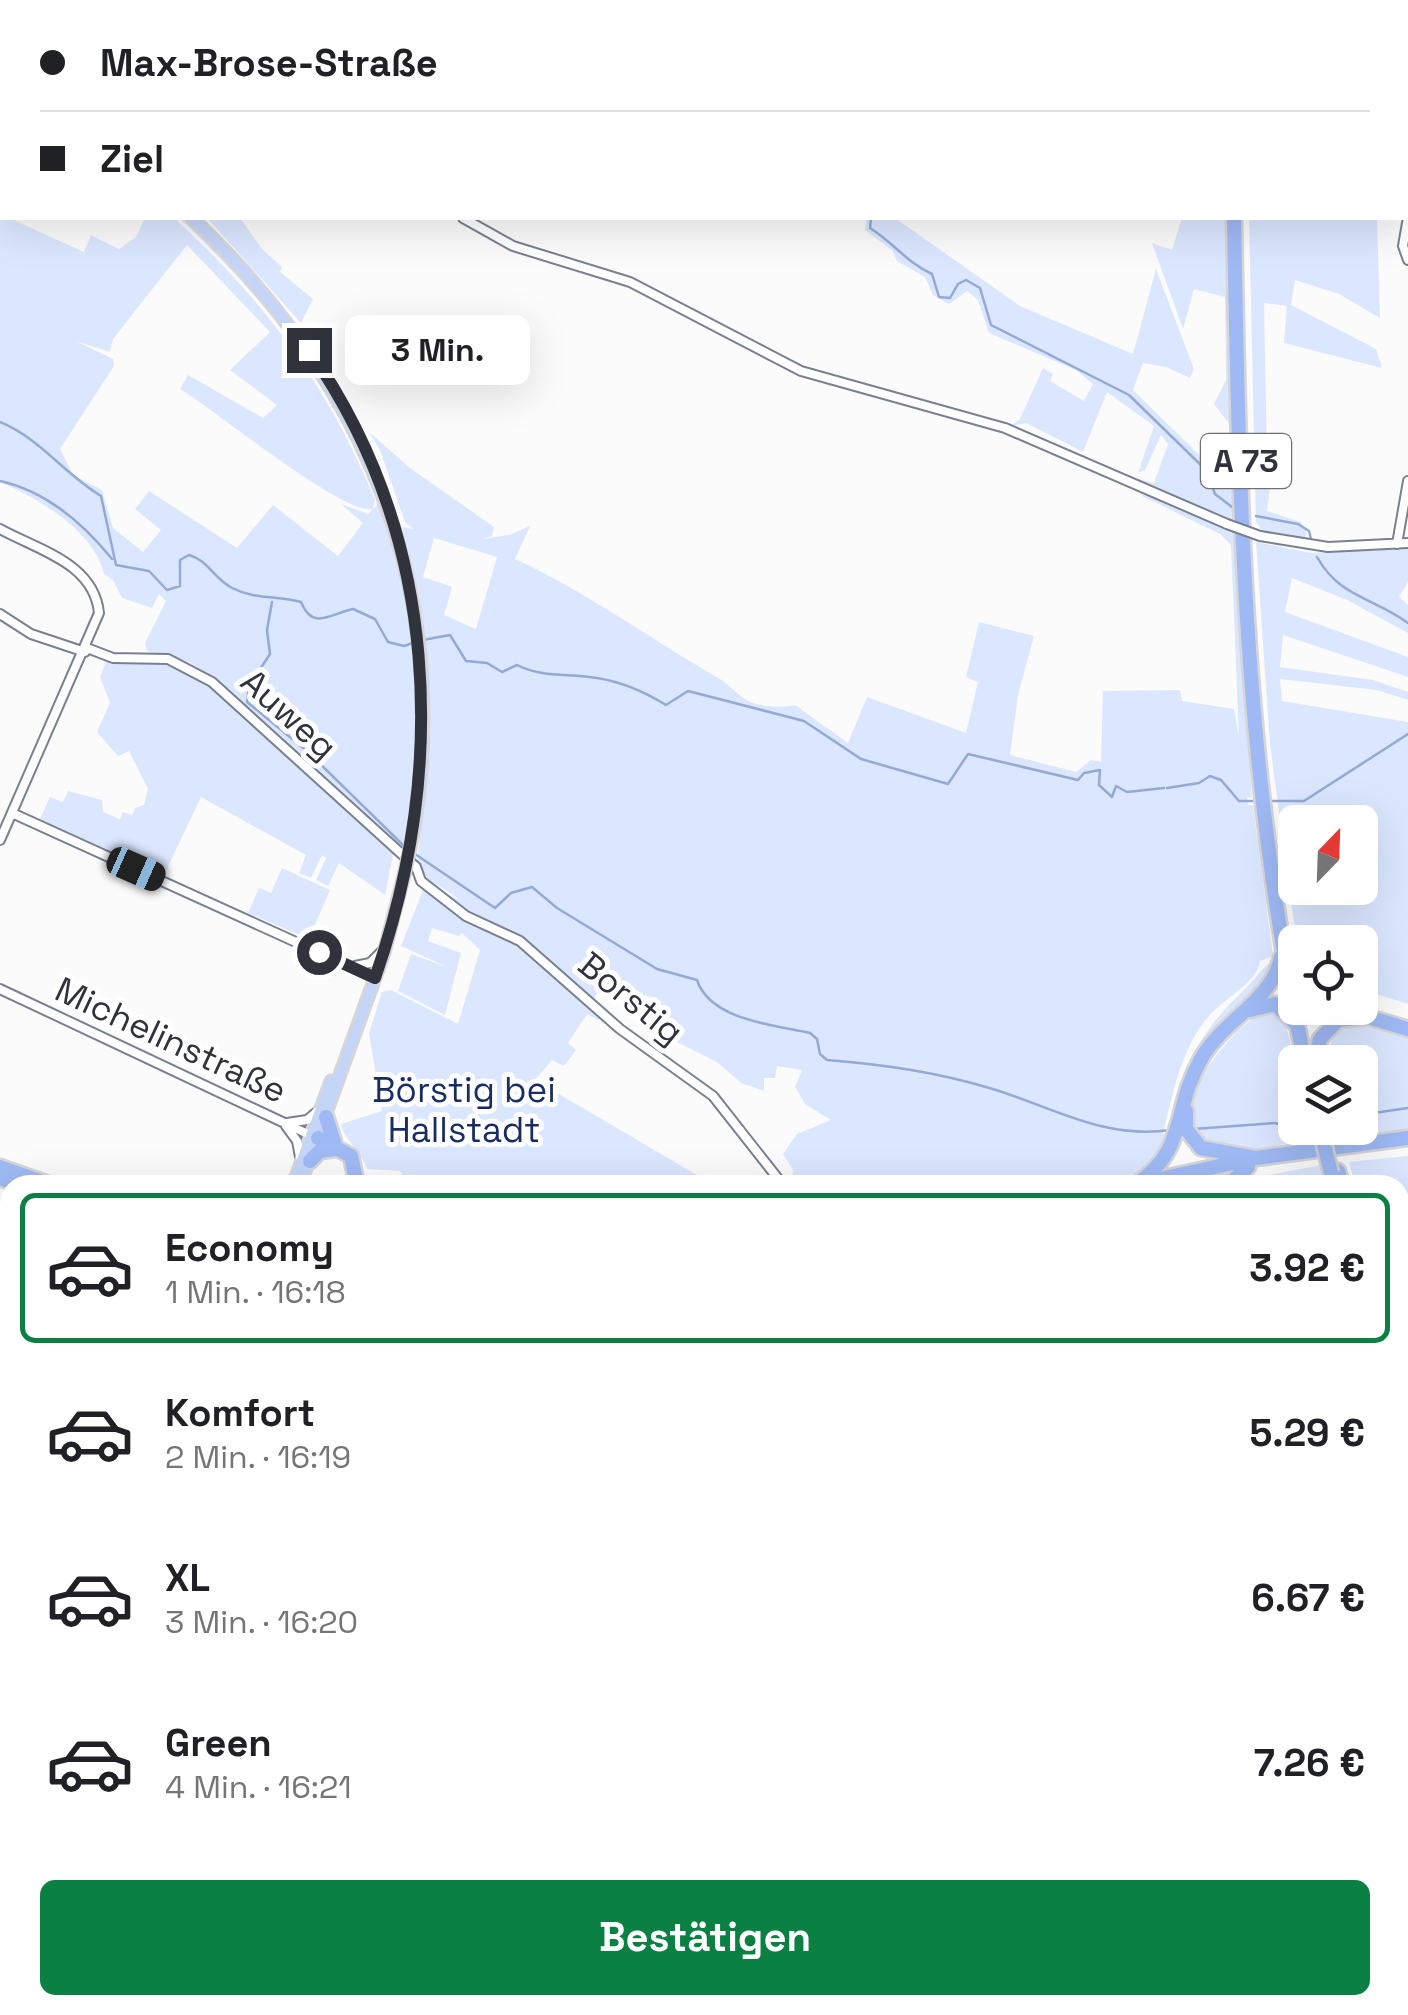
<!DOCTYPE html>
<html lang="de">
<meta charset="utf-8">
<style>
body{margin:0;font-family:"Space Grotesk",sans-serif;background:#f2f2f2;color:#202124;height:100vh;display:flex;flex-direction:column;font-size:38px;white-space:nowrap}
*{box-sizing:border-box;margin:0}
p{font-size:32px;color:#757577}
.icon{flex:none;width:55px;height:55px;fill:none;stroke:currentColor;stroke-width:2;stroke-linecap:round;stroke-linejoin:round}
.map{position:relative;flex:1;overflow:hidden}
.panel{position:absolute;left:0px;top:1175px;width:1410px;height:840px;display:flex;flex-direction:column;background:#fff;border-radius:30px 30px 0 0;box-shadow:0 10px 40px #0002}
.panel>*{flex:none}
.guide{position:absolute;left:0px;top:0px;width:1410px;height:220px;box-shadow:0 10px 40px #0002;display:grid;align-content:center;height:220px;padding:0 40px;background:#fff}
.needle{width:65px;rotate:23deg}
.buttons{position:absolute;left:1278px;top:805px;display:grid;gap:20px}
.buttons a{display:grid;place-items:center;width:100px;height:100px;border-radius:15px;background:#fff;box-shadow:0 10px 40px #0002;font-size:50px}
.end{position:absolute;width:45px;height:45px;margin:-22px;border:12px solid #30333b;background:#fff;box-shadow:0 0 0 5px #fff}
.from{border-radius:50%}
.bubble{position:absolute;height:70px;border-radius:15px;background:#fff;box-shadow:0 10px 40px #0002;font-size:32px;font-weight:700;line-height:70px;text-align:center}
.car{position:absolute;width:30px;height:60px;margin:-30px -15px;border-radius:12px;box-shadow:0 0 8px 2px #0007;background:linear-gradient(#222 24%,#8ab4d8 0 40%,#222 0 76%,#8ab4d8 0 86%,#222 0)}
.guide b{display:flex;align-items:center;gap:35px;height:95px;font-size:38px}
.guide b+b{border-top:2px solid #e0e0e0}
.guide i{width:25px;height:25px;background:#202124}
ul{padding:18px 0 0;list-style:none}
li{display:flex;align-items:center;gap:30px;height:150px;margin:0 20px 15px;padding:0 20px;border:5px solid transparent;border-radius:15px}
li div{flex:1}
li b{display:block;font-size:38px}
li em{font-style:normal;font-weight:700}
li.on{border-color:#0b8043}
li>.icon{width:90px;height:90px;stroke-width:1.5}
.button{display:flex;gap:20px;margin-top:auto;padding:20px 40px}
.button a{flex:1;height:115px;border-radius:15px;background:#0b8043;color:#fff;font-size:40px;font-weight:700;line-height:115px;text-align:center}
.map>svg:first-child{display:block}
.green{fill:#dbe7ff;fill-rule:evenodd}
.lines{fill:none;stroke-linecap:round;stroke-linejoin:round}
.stream{stroke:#95a9d5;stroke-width:2.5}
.minor-casing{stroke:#788091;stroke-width:12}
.major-casing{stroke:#d6d6d8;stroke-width:15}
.highway-casing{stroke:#d6d6d8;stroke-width:19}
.minor{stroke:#fff;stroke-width:8}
.major{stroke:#c5d5f8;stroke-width:10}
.highway{stroke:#9fb9f4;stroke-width:14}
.rail{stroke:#5d5f66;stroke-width:2.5;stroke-dasharray:15 8;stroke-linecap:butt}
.minor-bridge-casing{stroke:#788091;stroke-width:12;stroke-linecap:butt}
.major-bridge-casing{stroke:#d6d6d8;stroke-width:15;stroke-linecap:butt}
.highway-bridge-casing{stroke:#d6d6d8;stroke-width:19;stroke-linecap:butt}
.minor-bridge{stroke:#fff;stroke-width:8}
.major-bridge{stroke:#c5d5f8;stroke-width:10}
.highway-bridge{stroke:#9fb9f4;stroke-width:14}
.route{stroke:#30333b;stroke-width:12}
.labels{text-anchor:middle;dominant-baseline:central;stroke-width:10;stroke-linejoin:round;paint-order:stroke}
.shield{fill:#fff;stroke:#6e7076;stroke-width:2.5}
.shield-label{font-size:32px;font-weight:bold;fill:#30333b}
.street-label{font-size:35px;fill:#30333b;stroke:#fff}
.park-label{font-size:35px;fill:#192d62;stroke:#fff}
</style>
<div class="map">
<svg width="1408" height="2015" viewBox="0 0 1408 2015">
<rect width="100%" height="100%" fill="#fbfbfb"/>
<path class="green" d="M0,214L84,252L91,235L119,249L136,237L145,218H174C263,299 329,387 375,500L373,509C345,517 214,409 180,389L188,375L263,418L277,405L230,370L270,332L187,245L113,339L110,352L76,341L113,359L114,366L60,449L73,475L102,490L113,528L143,552L161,530L135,509L149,491L237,548L273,505L338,556L363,523L341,504L368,514L377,505C359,404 251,286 179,218H184C298,322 388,459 410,615C414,642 418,671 417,699C417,706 415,714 416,721C423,758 416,805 405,842L398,846L209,676L189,662L147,651L145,643L166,601L159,594L152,608L122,598L113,580L104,574C95,532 38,498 0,482Z
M207,218H240L262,249L282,267L280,272L313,299L301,323Z
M866,218H895L1020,306L1133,354L1156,269L1194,369L1190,378L1166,367L1143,363L1133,390L1226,481L1230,425L1214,404L1226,380L1225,297L1194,289L1183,329L1152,243L1172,250L1182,218H1227L1233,522L1128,476L1154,483L1168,444L1161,435L1145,470L1138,473L1154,426L1107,392L1083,452L1026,423L1011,426L1020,419L1043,368L1053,374L1050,381L1084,401L1093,384L1076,370L989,333L978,300L967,291L949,304L933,295L925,277L897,261L893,251L865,230Z
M1249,218H1377L1380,318L1339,294L1295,280L1291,305L1376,349L1382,368L1284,343L1287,306L1264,303L1267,463L1279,479L1270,488L1267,511L1301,522L1307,534L1304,539L1264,533L1256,522Z
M369,432L410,468L494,527L492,536L482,539L509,535L530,526L515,559C587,592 652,640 720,679C731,686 739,697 750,702C764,707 781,708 795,705L848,743L867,697L966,733L978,682L966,677L979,622L1034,636L1018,695L1010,755L1076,772L1091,760L1101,762L1103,691L1180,690L1182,701L1234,709L1239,737L1231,545L1220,534L1142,496L1144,492L1235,533L1252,798L1247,797L1248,805H1253L1273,956L1260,961C1257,983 1223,999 1208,1017C1181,1049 1173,1093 1163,1133L1171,1135C1167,1147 1163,1160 1151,1167C1092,1200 868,1185 791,1185L793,1170L783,1154L797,1134L831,1120L805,1104L795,1087L802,1070L777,1066L775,1078H764V1091L741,1083L717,1062L667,1037L675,1031L665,1024L652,997L603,987L596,988L599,990L590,1005L603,1017L598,1020L587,1014L568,1043L576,1050L564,1066L552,1060L535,1080L714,1185H408L400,1171L367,1169C361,1151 344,1140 341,1124L382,1111L369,1033L382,992L391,990L458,1024L480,950L462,933L459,936L432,928L428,941L461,953L445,1015L398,991L411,954L449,968L401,946L425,885L463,918L484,926L490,923L448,898L447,894L461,900L428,879L417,861C433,747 431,639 402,527L413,529L405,522L380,450ZM434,538L497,557L476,629L444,615L452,587L423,577Z
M1256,542L1311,553L1408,549V582L1399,597L1408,605V633L1347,600L1292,578L1285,612L1408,657V677L1283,635L1280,667L1373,680L1408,692V700L1377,690L1280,679L1282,701L1408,722V1004L1360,989V942H1297L1288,882L1299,889L1360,888V822H1295V883L1288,880L1270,744Z
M150,661L175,665L210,683L394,849L385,895L339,863L328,886L316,880L326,858L322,855L311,878L299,873L306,855L201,797L164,875L40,819L50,797L63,802L68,791L102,800L103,812L120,819L123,812L132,815L135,808L144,805L148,789L129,751L118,756L97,732L110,703L100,677L106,662Z
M282,868L330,890L309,939L248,913L259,888L271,893Z
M1271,962L1265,980L1213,1032L1173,1125L1169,1124C1182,1067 1201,1030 1244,990C1254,981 1261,969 1271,962Z
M1267,1009L1280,1011C1298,1050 1295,1085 1295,1128H1310L1312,1139C1279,1144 1228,1160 1199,1138C1161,1109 1238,1021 1267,1009Z
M1363,1024L1408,1038V1130L1342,1136L1339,1128H1360V1062H1326C1327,1046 1332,1038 1344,1026Z
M1408,1156V1248H1400V1185H1355L1349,1162Z
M1322,1165L1326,1185H1238L1252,1178Z
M1408,1843V1970L1400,1971V1844Z"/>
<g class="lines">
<path class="stream" d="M636,0L637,2
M871,218L870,228C894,243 906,262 932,274L939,297L950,298L958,284L966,280L980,288L991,325L1129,395L1206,470L1215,494L1232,507
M0,422C41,439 64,474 101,496L116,565L149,571L167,590L180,586V560L189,555C208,560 214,579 232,588C256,600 277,595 301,602C313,631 330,614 353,609L375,619L388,642L404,646L416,642
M0,481C45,491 83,523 112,559
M1256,516L1298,524L1309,531L1311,539
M1317,557C1340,598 1373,597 1408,623
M272,602L267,630L270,654L249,686L247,702L308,752L405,847
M423,640L450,635L466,661L487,663L502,672L517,665C543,678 569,673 597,678C622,682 645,692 666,705L688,691L804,721L861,759L948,784L968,754L1078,780L1084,773L1100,770L1099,785L1112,797L1116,786L1127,792L1164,788
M1167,788L1199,783L1210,776L1221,780L1239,801H1257
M1270,801H1304L1408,734
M412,852L495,908L511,893L532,887L557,908L657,969L697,980C710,1020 774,1025 810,1033L817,1039L820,1054L827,1060C880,1064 935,1072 986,1087C1050,1105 1101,1140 1171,1130
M1360,1115L1408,1108
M1194,1129L1275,1123L1313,1134
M1326,1132L1344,1128
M0,1552L10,1553
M0,1716L10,1755"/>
<g class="minor-casing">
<path id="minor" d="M1408,217L1403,246L1408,260
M463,218L513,246L630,282L801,371L1005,428L1227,524
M0,529C38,550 94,563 99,613L0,840
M1260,536L1328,547L1408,543
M1397,544L1408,481
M0,614L31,634L85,652
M87,648L113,658L168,659L212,682L416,867L421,881L466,916L520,941L620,1029L713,1096L783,1185
M12,813L375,978
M355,966L370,963L381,952
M0,989L310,1135
M287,1123L307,1120L319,1110
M286,1126L297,1141L300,1157
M1400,1255H1408
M0,1434L10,1439
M0,1776L10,1768
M0,1877L10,1892
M47,2005L49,2015
M282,2005L293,2015
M497,2005L502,2015"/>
</g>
<g class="major-casing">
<path id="major" d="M40,0L41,2
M192,218C366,383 454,592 413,834
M293,1185L331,1081
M300,1185L384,953L404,875
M419,2005L429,2015"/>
</g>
<g class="highway-casing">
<path id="highway" d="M1234,0L1235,2
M1234,218C1239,501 1244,784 1305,1062
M1250,1010L1275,1004L1294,1022
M1315,1062L1320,1039L1338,1020L1368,1017L1408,1029
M1186,1111V1129L1201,1148L1256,1158
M326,1117L335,1145
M318,1138L351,1156L357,1185
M310,1161L320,1151L336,1149
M0,1167L51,1185
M1338,1171L1342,1185
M0,1178L20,1185
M1146,1182L1256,1158L1408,1138
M1135,1185C1188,1150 1172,1110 1201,1059C1222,1021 1273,1000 1281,957
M1228,1185L1248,1167
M1400,1297H1408
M1408,1327L1404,1345L1408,1396
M1400,1400L1408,1423"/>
</g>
<use href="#minor" class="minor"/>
<use href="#major" class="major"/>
<use href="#highway" class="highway"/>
<path class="rail" d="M60,2L61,0
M0,112L2,107
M0,136L2,131"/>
<g class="minor-bridge-casing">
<path id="minor-bridge" d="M1227,524L1260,536"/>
</g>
<g class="major-bridge-casing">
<path id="major-bridge" d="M404,875L413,834"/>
</g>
<g class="highway-bridge-casing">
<path id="highway-bridge" d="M1320,1128L1331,1173"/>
</g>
<use href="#minor-bridge" class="minor-bridge"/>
<use href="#major-bridge" class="major-bridge"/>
<use href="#highway-bridge" class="highway-bridge"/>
</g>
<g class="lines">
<path class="route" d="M309,350C440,537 448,768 375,978L319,952"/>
</g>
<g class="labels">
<rect class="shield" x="1201" y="434" width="90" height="54" rx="8"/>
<g class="shield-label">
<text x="1246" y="461">A 73</text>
</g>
<g class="street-label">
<text transform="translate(289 714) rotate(42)">Auweg</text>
<text transform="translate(631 998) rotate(39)">Borstig</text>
<text transform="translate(171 1040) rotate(25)">Michelinstraße</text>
</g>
<g class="park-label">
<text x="464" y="1090">Börstig bei<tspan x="464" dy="40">Hallstadt</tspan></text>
</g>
</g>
</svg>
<div class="buttons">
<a><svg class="needle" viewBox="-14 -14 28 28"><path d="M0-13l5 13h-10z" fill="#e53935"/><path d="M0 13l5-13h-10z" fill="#757577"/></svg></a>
<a><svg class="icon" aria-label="locate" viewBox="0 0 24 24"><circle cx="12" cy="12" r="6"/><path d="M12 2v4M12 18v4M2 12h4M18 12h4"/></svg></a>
<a><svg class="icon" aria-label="layers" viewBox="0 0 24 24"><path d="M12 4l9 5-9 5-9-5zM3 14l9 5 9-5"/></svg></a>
</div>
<i class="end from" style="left:319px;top:952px"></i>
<i class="end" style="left:309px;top:350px"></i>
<div class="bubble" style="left:345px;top:315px;width:185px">3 Min.</div>
<i class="car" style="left:136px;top:869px;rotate:114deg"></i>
<div class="guide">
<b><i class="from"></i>Max-Brose-Straße</b>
<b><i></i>Ziel</b>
</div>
<section class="panel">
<ul>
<li class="on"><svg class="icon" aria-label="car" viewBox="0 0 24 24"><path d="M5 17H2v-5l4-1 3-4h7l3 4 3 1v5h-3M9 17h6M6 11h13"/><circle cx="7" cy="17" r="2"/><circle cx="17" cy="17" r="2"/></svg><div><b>Economy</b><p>1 Min. · 16:18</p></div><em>3.92 €</em></li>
<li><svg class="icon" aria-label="car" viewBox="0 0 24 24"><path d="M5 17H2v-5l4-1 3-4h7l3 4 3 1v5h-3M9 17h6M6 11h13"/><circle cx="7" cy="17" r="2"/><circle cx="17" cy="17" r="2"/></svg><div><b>Komfort</b><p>2 Min. · 16:19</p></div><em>5.29 €</em></li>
<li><svg class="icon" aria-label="car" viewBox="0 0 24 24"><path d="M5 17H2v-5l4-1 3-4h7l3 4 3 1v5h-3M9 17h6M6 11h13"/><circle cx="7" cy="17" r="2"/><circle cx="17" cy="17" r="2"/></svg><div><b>XL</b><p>3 Min. · 16:20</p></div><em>6.67 €</em></li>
<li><svg class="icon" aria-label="car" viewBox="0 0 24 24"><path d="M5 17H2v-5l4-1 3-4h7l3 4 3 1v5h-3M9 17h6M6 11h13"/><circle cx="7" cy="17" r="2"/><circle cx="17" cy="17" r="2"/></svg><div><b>Green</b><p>4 Min. · 16:21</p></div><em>7.26 €</em></li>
</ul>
<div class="button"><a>Bestätigen</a></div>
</section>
</div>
